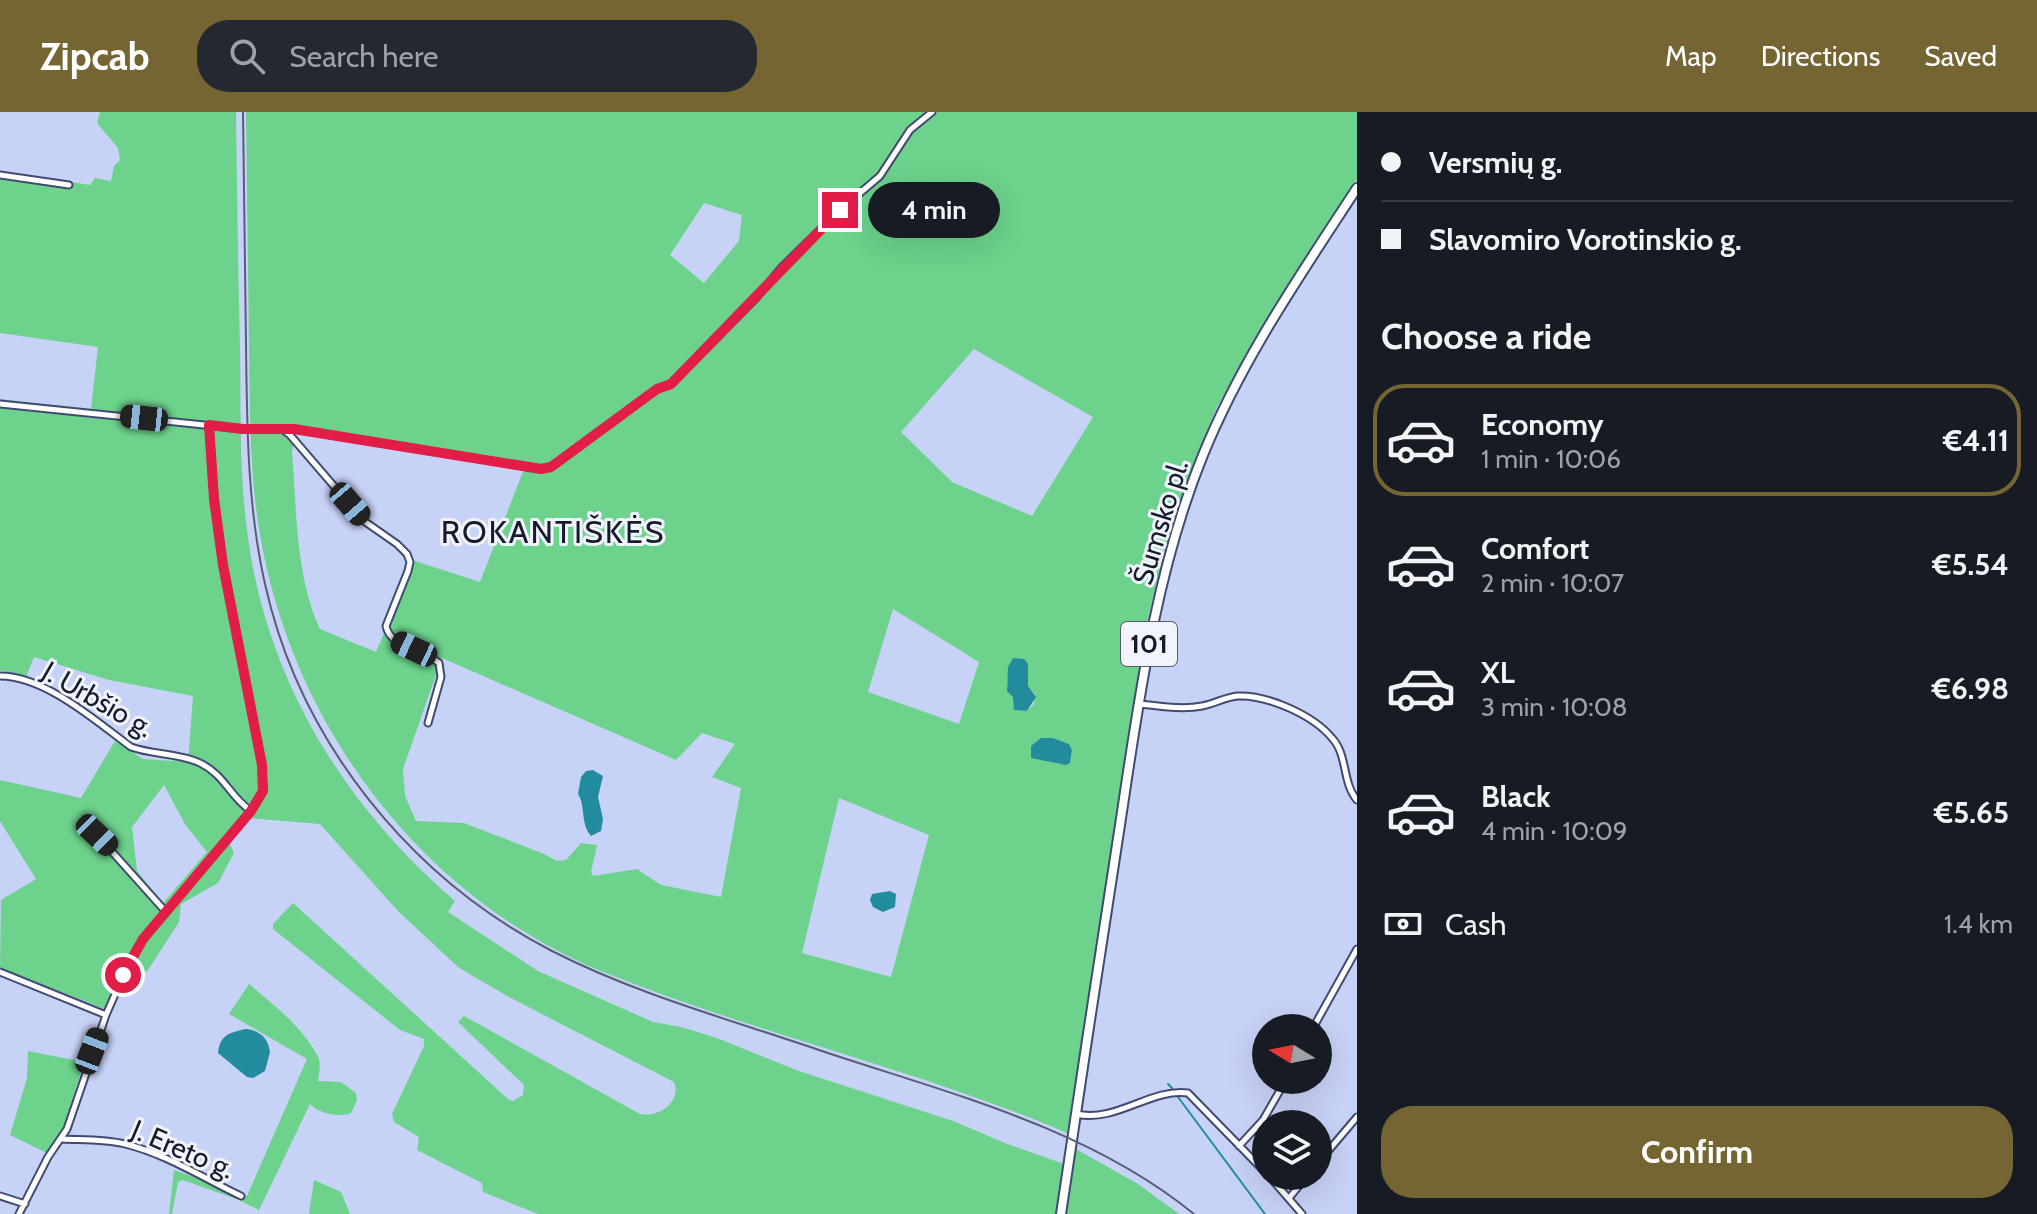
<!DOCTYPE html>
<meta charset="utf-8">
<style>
body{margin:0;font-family:Cabin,sans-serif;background:#242831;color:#f1f3f6;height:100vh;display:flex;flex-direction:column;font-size:30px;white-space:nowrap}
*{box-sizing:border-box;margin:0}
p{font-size:26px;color:#9ea1a6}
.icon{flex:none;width:44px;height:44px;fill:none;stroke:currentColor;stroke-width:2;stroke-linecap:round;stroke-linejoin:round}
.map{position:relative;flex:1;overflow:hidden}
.panel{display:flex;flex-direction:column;background:#171b24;width:680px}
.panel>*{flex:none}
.guide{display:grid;align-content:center;height:176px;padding:0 24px;background:#171b24}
.needle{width:52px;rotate:280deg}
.controls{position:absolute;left:1252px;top:902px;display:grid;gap:16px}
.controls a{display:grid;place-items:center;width:80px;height:80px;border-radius:50%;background:#171b24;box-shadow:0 8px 32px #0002;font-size:40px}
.end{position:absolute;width:36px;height:36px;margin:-18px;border:10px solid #e11d48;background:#fff;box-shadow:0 0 0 4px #fff}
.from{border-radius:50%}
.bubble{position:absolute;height:56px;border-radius:28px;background:#171b24;box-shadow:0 8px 32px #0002;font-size:26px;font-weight:700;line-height:56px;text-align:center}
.car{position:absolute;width:24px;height:48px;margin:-24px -12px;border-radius:10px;box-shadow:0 0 6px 2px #0007;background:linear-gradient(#222 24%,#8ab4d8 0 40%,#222 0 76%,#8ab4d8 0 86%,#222 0)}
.guide b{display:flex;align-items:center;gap:28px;height:76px;font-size:30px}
.guide b+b{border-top:2px solid #363941}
.guide i{width:20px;height:20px;background:#f1f3f6}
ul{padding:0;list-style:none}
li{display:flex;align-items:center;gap:24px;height:112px;margin:0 16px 12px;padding:0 8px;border:4px solid transparent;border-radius:32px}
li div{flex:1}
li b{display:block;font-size:30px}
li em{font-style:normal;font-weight:700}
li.on{border-color:#756532}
li>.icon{width:72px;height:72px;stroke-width:1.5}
h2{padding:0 24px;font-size:36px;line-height:96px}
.pay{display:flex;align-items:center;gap:20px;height:88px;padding:0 24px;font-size:30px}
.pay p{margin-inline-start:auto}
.action{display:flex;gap:16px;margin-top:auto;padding:16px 24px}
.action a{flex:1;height:92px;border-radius:32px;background:#756532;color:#fff;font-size:32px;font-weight:700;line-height:92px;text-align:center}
header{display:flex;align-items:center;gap:48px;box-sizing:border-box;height:112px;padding:0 40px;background:#756532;color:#fff}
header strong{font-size:38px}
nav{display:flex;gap:44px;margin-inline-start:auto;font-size:28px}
.search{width:560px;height:72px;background:#242831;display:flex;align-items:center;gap:20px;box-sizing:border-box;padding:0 28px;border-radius:32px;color:#9ea1a6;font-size:30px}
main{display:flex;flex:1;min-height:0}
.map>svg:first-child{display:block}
.green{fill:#6cd28c;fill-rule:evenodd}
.water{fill:#228c9e}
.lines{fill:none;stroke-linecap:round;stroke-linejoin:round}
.stream{stroke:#228c9e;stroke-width:2}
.street-casing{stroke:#414b72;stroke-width:9}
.primary-casing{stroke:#414b72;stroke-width:12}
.street{stroke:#fff;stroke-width:5}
.primary{stroke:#fff;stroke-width:8}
.rail{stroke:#565d75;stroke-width:2}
.route{stroke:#e11d48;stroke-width:10}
.labels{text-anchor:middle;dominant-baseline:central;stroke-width:6;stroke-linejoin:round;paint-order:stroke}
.shield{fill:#f1f4fd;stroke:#585c6a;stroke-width:2}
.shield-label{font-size:26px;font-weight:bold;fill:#161b2b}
.street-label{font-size:28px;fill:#161b2b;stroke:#f1f4fd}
.quarter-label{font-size:32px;letter-spacing:2px;fill:#161b2b;stroke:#f1f4fd}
</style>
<header>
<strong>Zipcab</strong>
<div class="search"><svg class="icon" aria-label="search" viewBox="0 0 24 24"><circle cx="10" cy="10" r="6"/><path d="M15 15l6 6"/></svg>Search here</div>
<nav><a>Map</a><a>Directions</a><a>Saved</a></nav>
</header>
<main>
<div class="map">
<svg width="1357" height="1102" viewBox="0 0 1357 1102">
<rect width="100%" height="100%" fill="#c7d2f7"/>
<path class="green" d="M100,0H236C237,79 238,157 240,236C241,296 239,358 247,418C265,565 343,693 455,789L448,800L538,859L653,910L681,915L717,926L796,958L953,1009L1005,1031L1064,1052L1056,1102H538L483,1080L482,1071L417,1038L419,1025L394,1010L392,1002L424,934V927L400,918L273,817V812L293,791L509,988L513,989L523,983L524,973L458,910L464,904L640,1002C658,1006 682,990 674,970L507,884L458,855L398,799L320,712L249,706L229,730L234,741L218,771L181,792L179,810L148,858L142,862L121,859L105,897L0,856L1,788L36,767L0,709V668L81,686L115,629L143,647L188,650L193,584L109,568L34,545L26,565L0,558V287L91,297L98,235L0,221V59L90,73L95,66L111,69L114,54L120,48L118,36L97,11ZM164,673L185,712L207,740L163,791L137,759L132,715Z
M246,0H1357V67L1246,243L1217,295L1197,342L1165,437L1149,501L1135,584L1067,1021C918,957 757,922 606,861C424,788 295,618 261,428C249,363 250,298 249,233C248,155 247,78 246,0ZM704,91L742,103L739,129L704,171L670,143ZM974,237L1093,305L1032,404L952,370L901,320ZM295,322L395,329L526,352L480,470L415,449L376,540L320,517C295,463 297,398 292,340ZM893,497L979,550L959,612L868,580ZM442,546L676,648L702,621L735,632L712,665L741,676L721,785L661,773L637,757L593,764L591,760L597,733L581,731L566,748L557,749L544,742L464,711L416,709L405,684L403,657ZM1009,561L1027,568L1028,575L1035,582L1034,592L1027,599L1014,598L1015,589C1010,575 1004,582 1009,561ZM1053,626L1069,632L1072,638L1070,651L1060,652L1045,647ZM839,686L929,723L891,865L802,841Z
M249,872C272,891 303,916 317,943C322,951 319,960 318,969L341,970L356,981L357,988L351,1001C339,1006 318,1001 310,992L259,1098L239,1088L183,1068L178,1070L172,1102H169L174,1058L247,1084L307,947L229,902Z
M28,939L84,950L64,1014L47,1041L10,1023L27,966Z
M1074,1036L1138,1072L1179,1102H1065Z
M314,1068L341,1080L350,1102H309Z"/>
<path class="water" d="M1013,546L1024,547L1028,552V574L1036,585L1027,599L1014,598L1013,585L1007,579L1008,555Z
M1041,626H1053L1069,632L1072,638L1070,651L1066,653L1031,646V634Z
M593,658L603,664L598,685L603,707L601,719L591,724C580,711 586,694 578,682L581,665L586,659Z
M890,779L896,782L895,795L883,800L873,795L870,788L872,782Z
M245,917C260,918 268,926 270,940L265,959L253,966L247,965L218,941C220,923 229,921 245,917Z"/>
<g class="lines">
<path class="stream" d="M1168,972L1172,976
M1178,985L1265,1102"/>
<g class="street-casing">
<path id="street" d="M0,63L69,73
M0,292L243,317H294L541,357L551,355L657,277L671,272L757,185L781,156L840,98L880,64L910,18L932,0
M282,317L290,323L364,409L397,432L407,442L410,450L408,459L386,514C390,536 424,538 439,551L441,565L428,611
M0,564C45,564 96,609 131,635C153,643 179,641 200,651C225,663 230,685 251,699
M1140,592C1159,594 1183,598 1202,594C1214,592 1225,585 1238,584C1268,583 1313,603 1332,626C1348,643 1342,671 1357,688
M97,723L166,800
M0,860L106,903
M1313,916L1357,837
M1076,1002C1117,1011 1150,976 1188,981L1266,1061
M62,1027C83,1028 105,1027 125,1032C166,1042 203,1066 241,1084
M1239,1034L1263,1008L1286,968
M1318,1051L1357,1005
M1269,1064L1302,1102
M0,1084L25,1092
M1290,1085L1307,1064
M19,1102L48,1045L67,1017L106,903L129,850L143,827L251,699L263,679L262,653L223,453L214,387L209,313"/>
</g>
<g class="primary-casing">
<path id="primary" d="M1061,1102C1080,972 1100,843 1120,713C1139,588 1155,461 1203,343C1242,247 1301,162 1357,76"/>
</g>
<use href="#street" class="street"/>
<use href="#primary" class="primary"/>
<path class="rail" d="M243,0C244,77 245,155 246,232C247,312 247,393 265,472C300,629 409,765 552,839C636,882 728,907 816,937C946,981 1086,1014 1194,1102"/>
</g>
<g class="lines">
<path class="route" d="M123,863L143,827L251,699L263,679L262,653L223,453L214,387L209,313L243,317H294L541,357L551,355L657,277L671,272L840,98"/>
</g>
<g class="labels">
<rect class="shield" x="1121" y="510" width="56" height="44" rx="6"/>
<g class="shield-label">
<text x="1149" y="532">101</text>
</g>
<g class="street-label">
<text transform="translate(1160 410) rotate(-73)">Šumsko pl.</text>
<text transform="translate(98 587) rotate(30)">J. Urbšio g.</text>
<text transform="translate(183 1037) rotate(23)">J. Ereto g.</text>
</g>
<g class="quarter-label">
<text x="553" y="419">ROKANTIŠKĖS</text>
</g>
</g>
</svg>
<div class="controls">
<a><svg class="needle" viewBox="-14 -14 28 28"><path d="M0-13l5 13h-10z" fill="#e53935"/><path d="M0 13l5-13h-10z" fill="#9ea1a6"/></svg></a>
<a><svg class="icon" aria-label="layers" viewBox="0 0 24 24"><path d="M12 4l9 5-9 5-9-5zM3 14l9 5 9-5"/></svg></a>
</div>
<i class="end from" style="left:123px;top:863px"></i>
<i class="end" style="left:840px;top:98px"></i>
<div class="bubble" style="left:868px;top:70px;width:132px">4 min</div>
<i class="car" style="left:144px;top:306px;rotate:276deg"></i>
<i class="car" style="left:350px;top:392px;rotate:139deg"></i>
<i class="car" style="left:414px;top:537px;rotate:295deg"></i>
<i class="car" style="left:97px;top:723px;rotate:134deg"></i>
<i class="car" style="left:92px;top:939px;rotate:21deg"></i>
</div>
<section class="panel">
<div class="guide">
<b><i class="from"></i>Versmių g.</b>
<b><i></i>Slavomiro Vorotinskio g.</b>
</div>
<h2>Choose a ride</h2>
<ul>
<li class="on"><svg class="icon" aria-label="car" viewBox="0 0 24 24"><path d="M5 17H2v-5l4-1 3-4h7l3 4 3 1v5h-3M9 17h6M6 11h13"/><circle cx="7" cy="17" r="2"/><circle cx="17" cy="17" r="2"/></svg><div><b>Economy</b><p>1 min · 10:06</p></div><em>€4.11</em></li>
<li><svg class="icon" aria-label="car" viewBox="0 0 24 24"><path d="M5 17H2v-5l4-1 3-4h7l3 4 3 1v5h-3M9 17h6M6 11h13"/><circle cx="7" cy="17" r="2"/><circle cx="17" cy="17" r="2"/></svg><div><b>Comfort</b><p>2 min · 10:07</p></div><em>€5.54</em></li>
<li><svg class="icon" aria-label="car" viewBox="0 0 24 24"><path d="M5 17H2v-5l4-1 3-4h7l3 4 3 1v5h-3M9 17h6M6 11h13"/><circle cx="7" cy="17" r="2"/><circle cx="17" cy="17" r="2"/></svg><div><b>XL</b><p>3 min · 10:08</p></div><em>€6.98</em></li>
<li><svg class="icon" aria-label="car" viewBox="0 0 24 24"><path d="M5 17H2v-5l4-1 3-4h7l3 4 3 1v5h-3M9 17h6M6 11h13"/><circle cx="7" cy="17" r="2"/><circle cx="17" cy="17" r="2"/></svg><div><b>Black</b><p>4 min · 10:09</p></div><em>€5.65</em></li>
</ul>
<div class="pay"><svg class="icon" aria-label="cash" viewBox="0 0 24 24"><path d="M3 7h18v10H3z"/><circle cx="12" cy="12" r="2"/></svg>Cash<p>1.4 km</p></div>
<div class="action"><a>Confirm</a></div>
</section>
</main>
